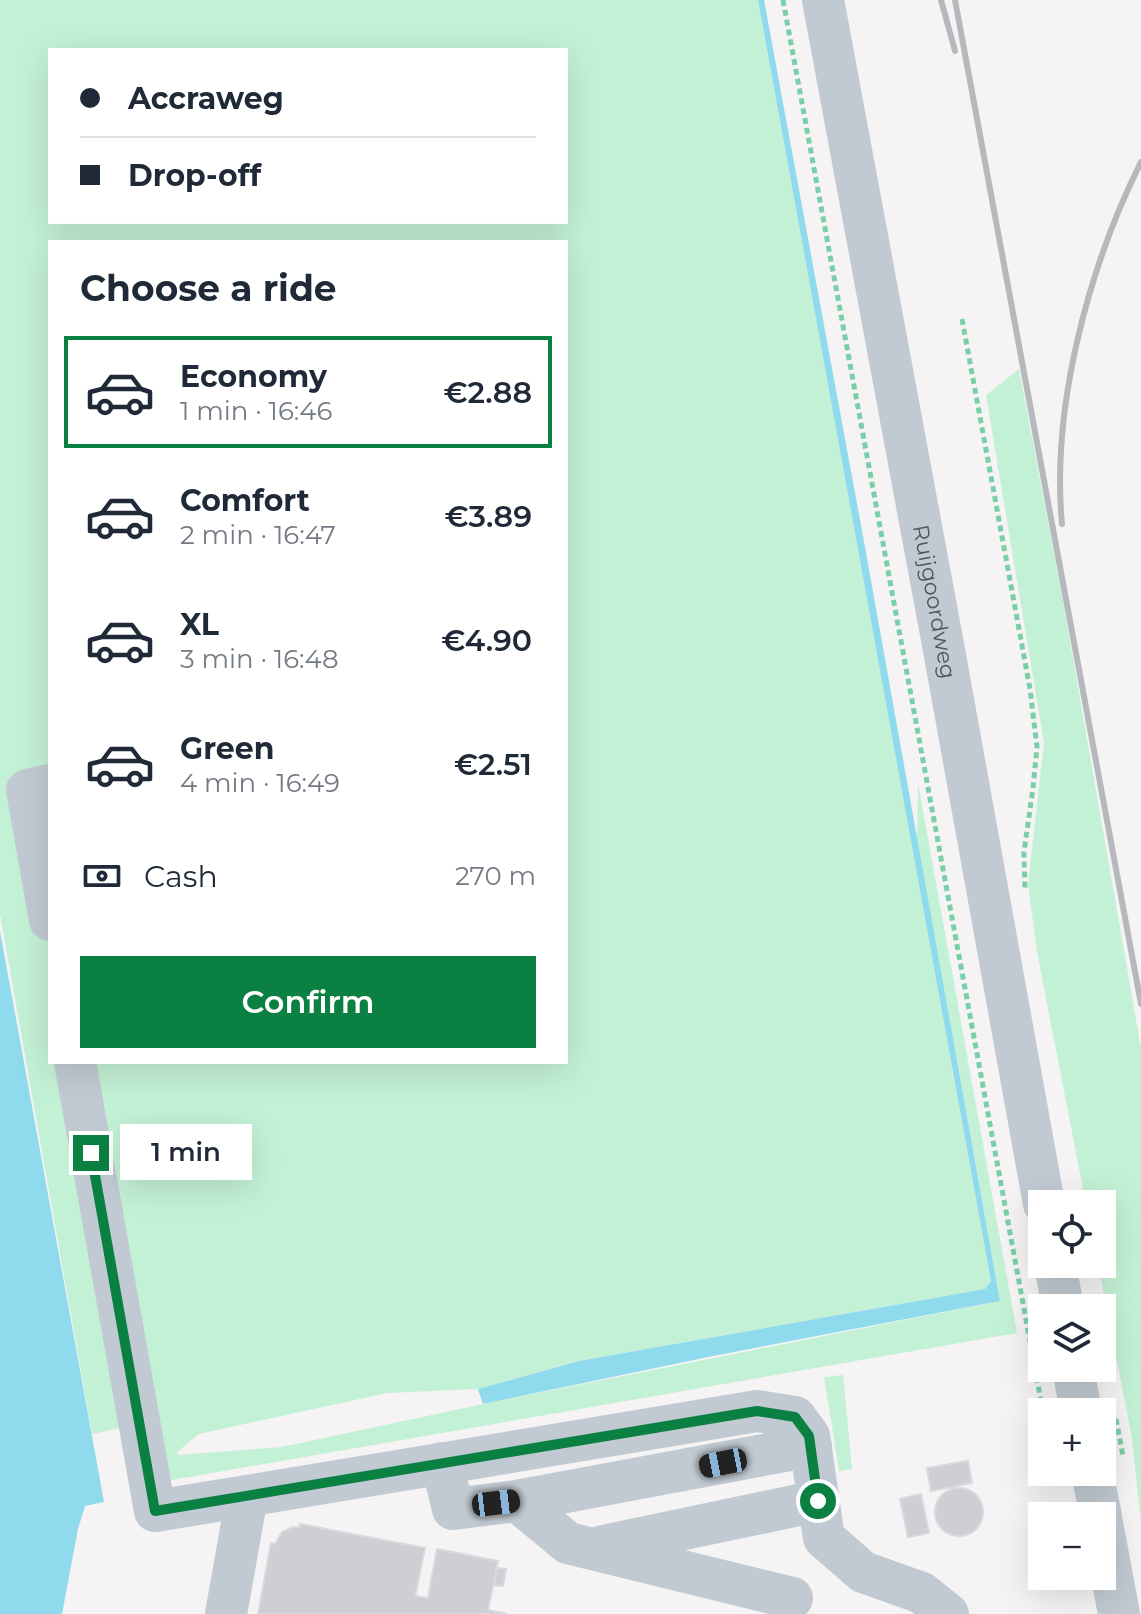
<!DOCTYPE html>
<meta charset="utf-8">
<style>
body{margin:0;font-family:Montserrat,sans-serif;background:#f6f6f7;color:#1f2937;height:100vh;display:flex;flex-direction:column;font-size:30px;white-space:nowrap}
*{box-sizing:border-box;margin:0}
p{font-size:26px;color:#747a83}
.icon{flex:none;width:44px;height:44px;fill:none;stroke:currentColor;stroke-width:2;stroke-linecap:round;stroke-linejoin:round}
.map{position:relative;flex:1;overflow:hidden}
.panel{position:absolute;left:48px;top:240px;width:520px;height:824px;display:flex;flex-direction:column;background:#fff;border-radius:0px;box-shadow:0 8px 32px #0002}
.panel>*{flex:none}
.banner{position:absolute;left:48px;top:48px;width:520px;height:176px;border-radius:0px;box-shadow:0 8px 32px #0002;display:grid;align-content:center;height:176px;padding:0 32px;background:#fff}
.buttons{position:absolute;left:1028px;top:1190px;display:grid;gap:16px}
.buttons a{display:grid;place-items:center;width:88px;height:88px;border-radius:0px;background:#fff;box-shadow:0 8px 32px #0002;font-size:40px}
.end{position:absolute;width:36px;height:36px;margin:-18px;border:10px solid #0b8043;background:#fff;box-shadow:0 0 0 4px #fff}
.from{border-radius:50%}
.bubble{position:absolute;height:56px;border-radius:0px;background:#fff;box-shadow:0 8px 32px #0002;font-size:26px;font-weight:600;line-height:56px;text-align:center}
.car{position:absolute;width:24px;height:48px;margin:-24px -12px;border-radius:10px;box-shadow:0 0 6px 2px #0007;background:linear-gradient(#222 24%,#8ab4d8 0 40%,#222 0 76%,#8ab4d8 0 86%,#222 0)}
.banner b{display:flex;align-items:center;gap:28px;height:76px;font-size:30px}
.banner b+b{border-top:2px solid #e0e1e3}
.banner i{width:20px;height:20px;background:#1f2937}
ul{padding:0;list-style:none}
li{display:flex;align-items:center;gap:24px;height:112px;margin:0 16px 12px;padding:0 16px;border:4px solid transparent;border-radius:0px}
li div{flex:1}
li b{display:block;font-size:30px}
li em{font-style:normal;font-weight:600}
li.selected{border-color:#0b8043}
li>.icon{width:72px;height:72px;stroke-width:1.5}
h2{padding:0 32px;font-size:36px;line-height:96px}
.pay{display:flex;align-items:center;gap:20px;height:88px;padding:0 32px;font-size:30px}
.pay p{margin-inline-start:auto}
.primary-button{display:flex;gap:16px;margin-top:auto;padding:16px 32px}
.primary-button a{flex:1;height:92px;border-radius:0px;background:#0b8043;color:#fff;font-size:32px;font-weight:600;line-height:92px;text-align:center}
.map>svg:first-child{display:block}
.green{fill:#c3f1d5;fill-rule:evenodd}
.water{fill:#90daee}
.building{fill:#cdcfd5;stroke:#d7d9de;stroke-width:2}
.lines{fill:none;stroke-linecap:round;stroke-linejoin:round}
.path{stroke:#7ad0a6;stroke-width:5;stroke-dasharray:6 4;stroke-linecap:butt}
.minor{stroke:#c1cad2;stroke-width:42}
.rail{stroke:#b5b8bd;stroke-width:6}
.route{stroke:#0b8043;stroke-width:10}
.labels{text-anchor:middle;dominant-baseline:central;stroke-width:6;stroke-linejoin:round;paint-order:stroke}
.street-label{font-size:22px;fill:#4a5661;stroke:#fff}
</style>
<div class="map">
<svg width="1141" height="1614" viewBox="0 0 1141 1614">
<rect width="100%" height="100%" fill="#f5f3f3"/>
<path class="green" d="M0,0H758L991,1281L985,1289L579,1361L478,1389L387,1393L199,1434L177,1452L178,1455L282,1447L483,1404L1000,1301L917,841L918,783L1017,1333L166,1481L149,1422L92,1434L0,914ZM50,50H566V222H50ZM50,242H566V1062H50Z
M1019,369L1061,590L1141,1048V1524L1132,1438L1098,1264H1102V1204H1086L1037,952L1028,884L1044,743L986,395Z
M843,1375L852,1469L839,1471L824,1377Z"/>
<path class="water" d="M758,0H764L865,547L1000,1301L713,1356L483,1404L478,1389L579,1361L985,1289L991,1281Z
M0,931L104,1502L85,1506L78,1529L62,1614H0Z"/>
<path class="building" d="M968,1461L972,1483L931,1491L927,1468Z
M935 1512a24 24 0 1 1 48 0a24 24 0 1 1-48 0Z
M921,1494L929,1533L908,1537L900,1499Z
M300,1524L425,1548L415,1596L428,1598L437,1549L498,1561L488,1610L507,1614H258L271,1543L275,1544L282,1532L293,1527H300Z
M497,1568L506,1569L503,1586L494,1585Z"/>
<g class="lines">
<path class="path" d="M783,0L1043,1412
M962,319L1030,689L1037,747L1033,788L1024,852L1025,891
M1116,1419L1123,1456"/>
<g class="minor">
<path id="s1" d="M823,0L944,650L1044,1204"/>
<path d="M50,785L27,790L50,920"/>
<path d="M75,1062L155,1511L247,1496"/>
<path d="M1055,1264L1063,1308"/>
<path d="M1073,1368L1081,1412"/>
<path d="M442,1463L453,1509L517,1501L568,1543L792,1598"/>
<path d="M1092,1472L1101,1516"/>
<path d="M517,1501L811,1446"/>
<path d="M1102,1523L1119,1614"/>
<path d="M603,1546L818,1501"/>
<path d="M226,1614L247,1496L757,1411L795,1417L809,1436L824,1538L863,1572L922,1593L948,1614"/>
</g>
<path class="rail" d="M941,0L955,51
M955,0L1141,1004
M1062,524C1051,407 1089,266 1141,162"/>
</g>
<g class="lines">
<path class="route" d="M91,1153L155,1511L757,1411L795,1417L809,1436L818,1501"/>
</g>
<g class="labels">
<g class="street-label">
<text stroke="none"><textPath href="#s1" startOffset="612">Ruijgoordweg</textPath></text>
</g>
</g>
</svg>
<div class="buttons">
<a><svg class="icon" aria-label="locate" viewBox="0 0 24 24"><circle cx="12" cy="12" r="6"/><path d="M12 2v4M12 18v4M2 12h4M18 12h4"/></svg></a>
<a><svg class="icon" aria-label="layers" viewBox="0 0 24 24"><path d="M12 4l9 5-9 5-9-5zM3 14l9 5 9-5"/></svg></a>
<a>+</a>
<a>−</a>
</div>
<i class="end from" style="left:818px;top:1501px"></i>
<i class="end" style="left:91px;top:1153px"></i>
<div class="bubble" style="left:120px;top:1124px;width:132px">1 min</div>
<i class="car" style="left:723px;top:1463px;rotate:259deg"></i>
<i class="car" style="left:496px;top:1503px;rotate:83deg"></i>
<div class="banner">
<b><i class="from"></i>Accraweg</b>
<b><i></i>Drop-off</b>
</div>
<section class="panel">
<h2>Choose a ride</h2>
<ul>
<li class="selected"><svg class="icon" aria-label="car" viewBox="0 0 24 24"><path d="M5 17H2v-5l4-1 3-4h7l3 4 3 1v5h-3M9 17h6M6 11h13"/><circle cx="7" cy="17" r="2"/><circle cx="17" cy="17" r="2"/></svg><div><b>Economy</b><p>1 min · 16:46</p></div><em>€2.88</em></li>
<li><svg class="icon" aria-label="car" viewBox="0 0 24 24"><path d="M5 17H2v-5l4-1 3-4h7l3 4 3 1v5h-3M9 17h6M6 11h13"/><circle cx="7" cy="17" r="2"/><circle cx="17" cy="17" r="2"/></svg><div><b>Comfort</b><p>2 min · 16:47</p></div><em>€3.89</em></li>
<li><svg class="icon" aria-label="car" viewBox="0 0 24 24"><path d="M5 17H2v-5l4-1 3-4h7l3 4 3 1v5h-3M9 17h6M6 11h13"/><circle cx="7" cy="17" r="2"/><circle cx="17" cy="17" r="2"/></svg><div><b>XL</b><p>3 min · 16:48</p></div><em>€4.90</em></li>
<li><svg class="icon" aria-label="car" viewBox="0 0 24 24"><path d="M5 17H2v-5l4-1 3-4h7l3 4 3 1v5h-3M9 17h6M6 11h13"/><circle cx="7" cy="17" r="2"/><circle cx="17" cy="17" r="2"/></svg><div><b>Green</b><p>4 min · 16:49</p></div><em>€2.51</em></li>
</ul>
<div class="pay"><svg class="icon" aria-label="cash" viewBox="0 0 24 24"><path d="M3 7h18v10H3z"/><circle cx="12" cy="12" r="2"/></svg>Cash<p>270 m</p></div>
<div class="primary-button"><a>Confirm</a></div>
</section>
</div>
